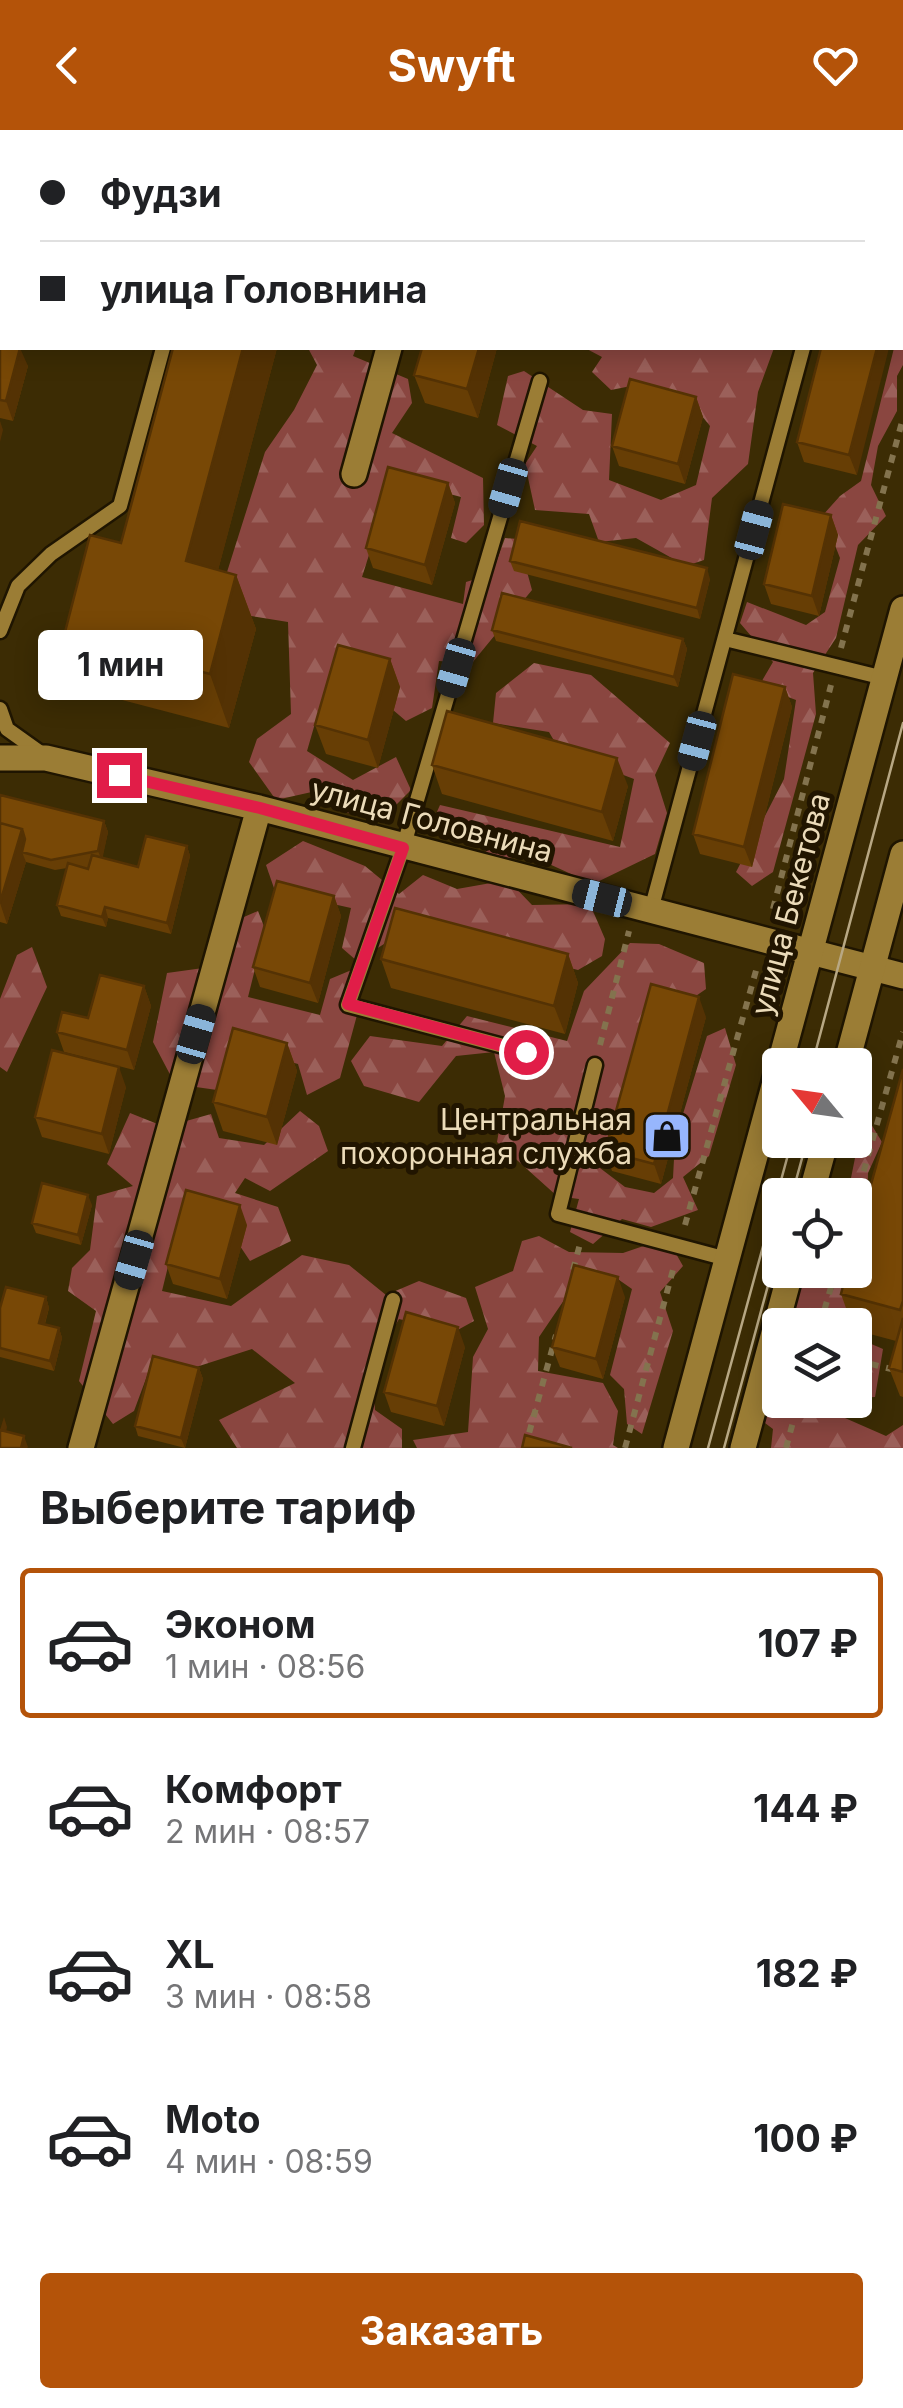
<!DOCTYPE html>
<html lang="ru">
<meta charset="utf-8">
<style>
body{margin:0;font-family:Inter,sans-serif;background:#f6f6f6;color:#202124;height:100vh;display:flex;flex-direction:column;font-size:38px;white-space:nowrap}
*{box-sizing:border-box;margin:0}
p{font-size:32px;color:#757577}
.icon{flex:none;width:55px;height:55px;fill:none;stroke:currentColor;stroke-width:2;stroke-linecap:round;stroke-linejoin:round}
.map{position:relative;height:1318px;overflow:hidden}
.side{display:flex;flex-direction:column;background:#fff;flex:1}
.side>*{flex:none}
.top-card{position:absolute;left:0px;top:0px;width:905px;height:220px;box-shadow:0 5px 25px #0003;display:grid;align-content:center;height:220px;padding:0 40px;background:#fff}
.needle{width:65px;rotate:299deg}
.controls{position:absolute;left:762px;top:918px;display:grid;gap:20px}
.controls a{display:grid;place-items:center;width:110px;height:110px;border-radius:10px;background:#fff;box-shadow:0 5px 25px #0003;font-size:50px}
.end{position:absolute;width:45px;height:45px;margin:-22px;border:12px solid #e11d48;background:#fff;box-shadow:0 0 0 5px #fff}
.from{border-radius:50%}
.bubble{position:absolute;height:70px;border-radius:10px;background:#fff;box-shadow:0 5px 25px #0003;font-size:32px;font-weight:700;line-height:70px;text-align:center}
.car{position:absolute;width:30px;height:60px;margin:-30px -15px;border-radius:12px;box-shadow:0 0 8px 2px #0007;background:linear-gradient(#222 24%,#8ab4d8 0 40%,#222 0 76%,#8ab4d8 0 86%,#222 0)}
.top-card b{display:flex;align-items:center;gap:35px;height:95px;font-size:38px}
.top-card b+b{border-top:2px solid #e0e0e0}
.top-card i{width:25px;height:25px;background:#202124}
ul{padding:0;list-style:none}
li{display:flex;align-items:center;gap:30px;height:150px;margin:0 20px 15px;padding:0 20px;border:5px solid transparent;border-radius:10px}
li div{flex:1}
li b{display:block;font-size:38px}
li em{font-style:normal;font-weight:700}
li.selected{border-color:#b45309}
li>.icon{width:90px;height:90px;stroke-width:1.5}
h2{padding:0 40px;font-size:45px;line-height:120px}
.button{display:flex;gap:20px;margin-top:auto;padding:20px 40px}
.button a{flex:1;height:115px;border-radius:10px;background:#b45309;color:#fff;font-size:40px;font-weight:700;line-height:115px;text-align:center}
header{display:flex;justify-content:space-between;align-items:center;height:130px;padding:0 40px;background:#b45309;color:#fff;font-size:45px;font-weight:700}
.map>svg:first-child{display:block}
.forest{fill:url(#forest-firs)}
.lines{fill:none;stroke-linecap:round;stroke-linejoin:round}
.lane-casing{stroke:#1f1501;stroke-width:19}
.street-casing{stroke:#1f1501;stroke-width:30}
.secondary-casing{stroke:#1f1501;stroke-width:30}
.path{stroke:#83734e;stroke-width:6;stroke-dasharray:8 8;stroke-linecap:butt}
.lane{stroke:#9b7d35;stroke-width:14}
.street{stroke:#9b7d35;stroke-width:25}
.secondary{stroke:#9b7d35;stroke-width:25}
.tram{stroke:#b8a884;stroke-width:2.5}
.wall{fill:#673e05}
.shaded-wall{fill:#543204}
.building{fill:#784806;stroke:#543204;stroke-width:2.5}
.route{stroke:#e11d48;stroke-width:12}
.labels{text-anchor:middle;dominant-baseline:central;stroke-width:10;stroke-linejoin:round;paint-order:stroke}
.street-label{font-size:30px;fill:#ebdbb9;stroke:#211500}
.poi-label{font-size:30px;fill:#ebdbb9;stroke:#211500;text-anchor:end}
</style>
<header><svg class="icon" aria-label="back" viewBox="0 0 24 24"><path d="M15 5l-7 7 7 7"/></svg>Swyft<svg class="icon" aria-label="heart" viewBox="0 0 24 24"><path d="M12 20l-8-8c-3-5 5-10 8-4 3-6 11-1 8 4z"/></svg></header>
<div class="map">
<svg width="903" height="1318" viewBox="0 0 903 1318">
<defs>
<pattern id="forest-firs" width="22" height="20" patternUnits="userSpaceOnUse" patternTransform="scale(2.5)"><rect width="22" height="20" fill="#8a4640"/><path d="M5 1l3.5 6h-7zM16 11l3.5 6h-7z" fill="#9b605a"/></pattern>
</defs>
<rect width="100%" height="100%" fill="#3c2c04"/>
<path class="forest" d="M903,141V235L897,246V281L878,316L871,355L886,386L858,415L836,508L813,543L816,584L773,742L752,756L736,742L784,649L796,570L759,556L773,532L740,493L747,472L806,495L825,482L840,428L823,385L840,366L861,351L894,218H902Z
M308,218H356L353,226L408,249L412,273L392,303L483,348L484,395L466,413L451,408L461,367L393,349L362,447L463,474L466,452L492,444L505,408L518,409L532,460L472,533L439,531L432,578L406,591L379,568L371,534L333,531L307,621L353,650L396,627L411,660L381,690L344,682L325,659L276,670L249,632L257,609L291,584L288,492L215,480L265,322L294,280L317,235Z
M585,218H774L758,262L748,334L712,368L704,430L686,436L636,408L599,412L589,384L535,380L525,334L537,316L497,295L508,246L524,241L583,280L612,284L609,350L661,370L696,355L710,296L685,265L636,255L611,260L592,242L602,227Z
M534,533L591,545L670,613L655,645L667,683L655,724L593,754L536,728H495L436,684L440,675L620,717L634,649L560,621L549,602L493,593L496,563Z
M303,711L365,736L399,764L423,745L457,759L508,750L532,775L590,774L605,809L602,826L578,840L411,797L357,831L342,818L351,778L275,761L266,735Z
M258,781L265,799L248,867L320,885L330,849L354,839L360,874L340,948L307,965L298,934L235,916L217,960L175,954L153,912L167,843L225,835L237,790Z
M630,813L659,814L704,833L706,859L690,870L614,993L596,1035L625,1057L654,1063L673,1048L675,1010L707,906L725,898L736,935L709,1026L683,1047L698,1080L651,1097L622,1089L593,1114L570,1102L579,1069L557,1066L497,1012L505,966L494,922L456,926L419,972L364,956L351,931L370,906L442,916L467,886L567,911L584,861Z
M32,817L47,857L7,942L0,937V869L17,825Z
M300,981L319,996L328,1021L270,1061L245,1048L235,1063L278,1077L291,1111L250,1131L214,1077L183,1075L162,1161L231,1176L302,1125L349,1135L386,1165L419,1151L466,1168L474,1191L454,1202L399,1189L372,1235L375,1280L402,1299V1318H237L219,1290L295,1253L252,1219L193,1238L154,1227L134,1281L113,1294L79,1251L96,1181L68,1161L72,1138L90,1120L97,1066L133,1056L107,1034L130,983L165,997L211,984L219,1008L264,1015Z
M868,989L882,1012L868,1043L867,1077L855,1100V1065H817L823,1055L849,1058L855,1028V999Z
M539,1106L569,1122L623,1123L667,1108L683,1136L660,1162L673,1201L642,1304L627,1294L624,1259L610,1245L632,1159L612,1145L579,1148L539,1207L538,1241L603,1253L618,1281L613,1315L618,1318H417L413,1310L468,1302L473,1227L488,1199L475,1157L513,1141L522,1111Z
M799,1140H855L857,1147L841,1195H780V1232L762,1218Z
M855,1207L883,1219L875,1267L855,1268Z
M780,1246V1270H829V1281L886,1306L903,1295V1318H771L773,1299L753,1284L776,1261Z"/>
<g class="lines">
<g class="lane-casing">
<path id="lane" d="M219,2L220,0
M861,2L862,0
M0,501L18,456L51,424L120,376L163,218
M725,509L884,548
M0,579L7,599L42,624
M651,780L803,218
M526,922L348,875L403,718L540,251
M595,935L558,1084L727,1129
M353,1318L393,1170"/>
</g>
<g class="street-casing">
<path id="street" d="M449,2V0
M0,130L2,131
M354,344L389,218
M0,628H46L259,678L903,846
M81,1318L259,678"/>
</g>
<g class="secondary-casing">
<path id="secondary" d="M846,935L903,724
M811,1065L826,1010
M676,1318L903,479
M743,1318L791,1140"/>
</g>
<path class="path" d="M841,518L903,288
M773,779L831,555
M600,915L629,801
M855,1072L903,902
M685,1095L757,837
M573,1140L580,1114
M820,1195L836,1140
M855,1230L903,1242
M525,1318L556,1205
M625,1318L674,1136
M786,1318L799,1270"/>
<use href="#lane" class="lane"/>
<use href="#street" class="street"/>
<use href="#secondary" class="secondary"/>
<path class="tram" d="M812,935L903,593
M792,1065L807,1010
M708,1318L792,1010
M724,1318L780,1111"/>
</g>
<path class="wall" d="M0,210L28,236L13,291L0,288Z
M173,218H277L218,440L236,445L256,499L229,598L84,560L64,506L121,413Z
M422,218H497L478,288L425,273L414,245Z
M821,218L857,345L804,332L797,312Z
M696,267L703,287L685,354L619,336L612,316Z
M448,353L455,373L432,455L373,438L366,418Z
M831,385L838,405L819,486L771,474L764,454Z
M510,431L710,449L700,489L514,441Z
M492,500L683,509L687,519L678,557L496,511Z
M390,529L400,557L378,638L326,624L315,595Z
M785,557L792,577L752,737L700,724L693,704Z
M432,635L628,656L613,711L442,664Z
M0,665L104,691L108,702L102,728L138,737L187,716L190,726L171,804L108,788L106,797L61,786L57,775L67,738L55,740L26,732L7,794L0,792Z
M334,766L341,786L318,873L260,857L253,837Z
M568,824L578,853L565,904L391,858L381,829Z
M144,856L151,876L134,940L64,922L57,902L88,888Z
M706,887L661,1054L612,1041L605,1021Z
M287,913L297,941L277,1015L223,1001L213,972Z
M903,939V1267L900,1266L889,1238L896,1211L855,1200V1195H852L841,1164Z
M126,957L109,1024L42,1007L35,987Z
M92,1075L81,1115L36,1103L32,1093Z
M247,1095L227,1169L173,1154L166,1134Z
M46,1167L49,1178L45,1194L59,1198L62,1208L54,1241L0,1227V1178Z
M625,1167L603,1249L560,1237L552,1217Z
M465,1217L444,1296L391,1282L384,1262Z
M199,1238L203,1249L185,1318L138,1306L135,1296Z"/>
<path class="shaded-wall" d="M300,0H334L333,2H299Z
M20,218L28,236L13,291L6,271Z
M243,218H277L206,486L186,431Z
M479,218H497L478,288L467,259Z
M877,218H889L857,345L849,325Z
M696,267L703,287L685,354L678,334Z
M0,291L3,300L0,312Z
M448,353L455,373L432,455L425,435Z
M831,385L838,405L819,486L812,466Z
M707,438L710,449L700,489L697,478Z
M236,445L256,499L229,598L210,544Z
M683,509L687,519L678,557L674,547Z
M390,529L400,557L378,638L368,610Z
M785,557L792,577L752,737L744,717Z
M617,628L628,656L613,711L602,682Z
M104,691L108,702L102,731L98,721Z
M22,699L29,720L22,722L26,732L7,794L0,773Z
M187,716L190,726L171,804L167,793Z
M334,766L341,786L318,873L310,853Z
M105,777L108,788L106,797L102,787Z
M568,824L578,853L565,904L554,876Z
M144,856L151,876L134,940L127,920Z
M699,867L706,887L661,1054L654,1034Z
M287,913L297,941L277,1015L267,987Z
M119,937L126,957L109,1024L102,1004Z
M88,1065L92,1075L81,1115L78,1105Z
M240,1075L247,1095L227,1169L220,1149Z
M618,1147L625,1167L603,1249L596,1229Z
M46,1167L49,1178L42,1203L39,1193Z
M458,1197L465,1217L444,1296L437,1276Z
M59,1198L62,1208L54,1241L50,1231Z
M199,1238L203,1249L185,1318L181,1308Z
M4,1287L7,1297L4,1311L0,1300Z
M24,1306L28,1317L27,1318H21Z"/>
<path class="building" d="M230,0H300L299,2H230Z
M494,0H536V2H494Z
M902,24H903V108H902Z
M1,34H2V64L0,63Z
M0,210L2,211V218H20L6,271L0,270Z
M173,218H243L186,431L236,445L210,544L64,506L90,405L121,413Z
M422,218H479L467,259L414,245Z
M821,218H877L849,325L797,312Z
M630,249L696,267L678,334L612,316Z
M388,337L448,353L425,435L366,418Z
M783,374L831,385L812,466L764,454Z
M520,391L707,438L697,478L510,431Z
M502,463L683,509L674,547L492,500Z
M338,515L390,529L368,610L315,595Z
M733,544L785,557L744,717L693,704Z
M447,581L617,628L602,682L432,635Z
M0,665L104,691L98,721L51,730L22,722L25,709L22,699L0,693Z
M0,693L22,699L0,773Z
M146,706L187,716L167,793L105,777L102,787L57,775L68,733L88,739L92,725L138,737Z
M277,751L334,766L310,853L253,837Z
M395,778L568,824L554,876L381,829Z
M100,845L144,856L127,920L57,902L62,882L88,888Z
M651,854L699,867L654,1034L605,1021Z
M233,898L287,913L267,987L213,972Z
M52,920L119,937L102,1004L35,987Z
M903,939V1171L900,1180L841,1164L847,1140H855V1112Z
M42,1053L88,1065L78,1105L32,1093Z
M186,1060L240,1075L220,1149L166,1134Z
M574,1135L618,1147L596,1229L552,1217Z
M6,1157L46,1167L39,1193L59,1198L50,1231L0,1218V1178Z
M406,1182L458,1197L437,1276L384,1262Z
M903,1188V1242L889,1238Z
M153,1226L199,1238L181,1308L135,1296Z
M0,1300L24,1306L21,1318H0Z
M525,1305L572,1318H522Z"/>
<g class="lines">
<path class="route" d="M119,645L260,678L403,718L348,874L526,922"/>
</g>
<defs>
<g id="shop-square" transform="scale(2.5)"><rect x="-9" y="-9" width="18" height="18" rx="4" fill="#97b6fd" stroke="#211500"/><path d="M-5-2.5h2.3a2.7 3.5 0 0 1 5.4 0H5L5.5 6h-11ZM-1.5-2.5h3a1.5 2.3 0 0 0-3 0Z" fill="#111"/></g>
</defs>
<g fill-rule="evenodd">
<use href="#shop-square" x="667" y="1006"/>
</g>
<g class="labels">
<g class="street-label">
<text transform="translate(432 690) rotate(15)">улица Головнина</text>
<text transform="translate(790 774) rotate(-75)">улица Бекетова</text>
</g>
<g class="poi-label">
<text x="632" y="989">Центральная<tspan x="632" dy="34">похоронная служба</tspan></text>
</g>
</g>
</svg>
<div class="controls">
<a><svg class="needle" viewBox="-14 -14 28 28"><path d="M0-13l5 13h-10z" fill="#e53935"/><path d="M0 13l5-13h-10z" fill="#757577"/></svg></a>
<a><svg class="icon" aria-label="locate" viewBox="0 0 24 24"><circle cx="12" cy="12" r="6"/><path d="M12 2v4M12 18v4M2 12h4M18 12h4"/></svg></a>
<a><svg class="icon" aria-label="layers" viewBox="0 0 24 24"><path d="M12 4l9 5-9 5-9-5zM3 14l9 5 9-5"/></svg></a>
</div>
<i class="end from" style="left:526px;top:922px"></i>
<i class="end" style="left:119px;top:645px"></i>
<div class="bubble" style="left:38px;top:500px;width:165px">1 мин</div>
<i class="car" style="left:508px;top:358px;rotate:196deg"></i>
<i class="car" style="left:754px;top:400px;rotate:15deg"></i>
<i class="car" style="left:456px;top:538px;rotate:196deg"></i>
<i class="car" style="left:697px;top:611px;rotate:195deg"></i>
<i class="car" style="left:602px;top:768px;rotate:284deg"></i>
<i class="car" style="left:196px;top:904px;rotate:16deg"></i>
<i class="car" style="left:134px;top:1130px;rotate:196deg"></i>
<div class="top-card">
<b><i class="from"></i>Фудзи</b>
<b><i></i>улица Головнина</b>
</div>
</div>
<section class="side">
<h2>Выберите тариф</h2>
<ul>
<li class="selected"><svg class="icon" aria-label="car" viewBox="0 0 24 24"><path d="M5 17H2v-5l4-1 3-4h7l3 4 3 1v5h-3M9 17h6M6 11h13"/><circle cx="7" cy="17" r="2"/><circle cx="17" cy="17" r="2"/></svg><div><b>Эконом</b><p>1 мин · 08:56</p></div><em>107 ₽</em></li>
<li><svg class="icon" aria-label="car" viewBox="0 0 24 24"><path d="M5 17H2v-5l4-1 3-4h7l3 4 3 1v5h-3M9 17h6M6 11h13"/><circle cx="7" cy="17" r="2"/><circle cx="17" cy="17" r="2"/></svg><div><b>Комфорт</b><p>2 мин · 08:57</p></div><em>144 ₽</em></li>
<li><svg class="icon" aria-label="car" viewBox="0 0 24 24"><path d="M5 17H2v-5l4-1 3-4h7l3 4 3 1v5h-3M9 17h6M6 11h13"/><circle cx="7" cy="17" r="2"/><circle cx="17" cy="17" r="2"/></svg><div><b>XL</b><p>3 мин · 08:58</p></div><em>182 ₽</em></li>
<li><svg class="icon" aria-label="car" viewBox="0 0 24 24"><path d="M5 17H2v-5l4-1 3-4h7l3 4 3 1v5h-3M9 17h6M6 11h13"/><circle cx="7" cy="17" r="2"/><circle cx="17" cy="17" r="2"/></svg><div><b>Moto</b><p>4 мин · 08:59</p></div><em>100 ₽</em></li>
</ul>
<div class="button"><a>Заказать</a></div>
</section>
